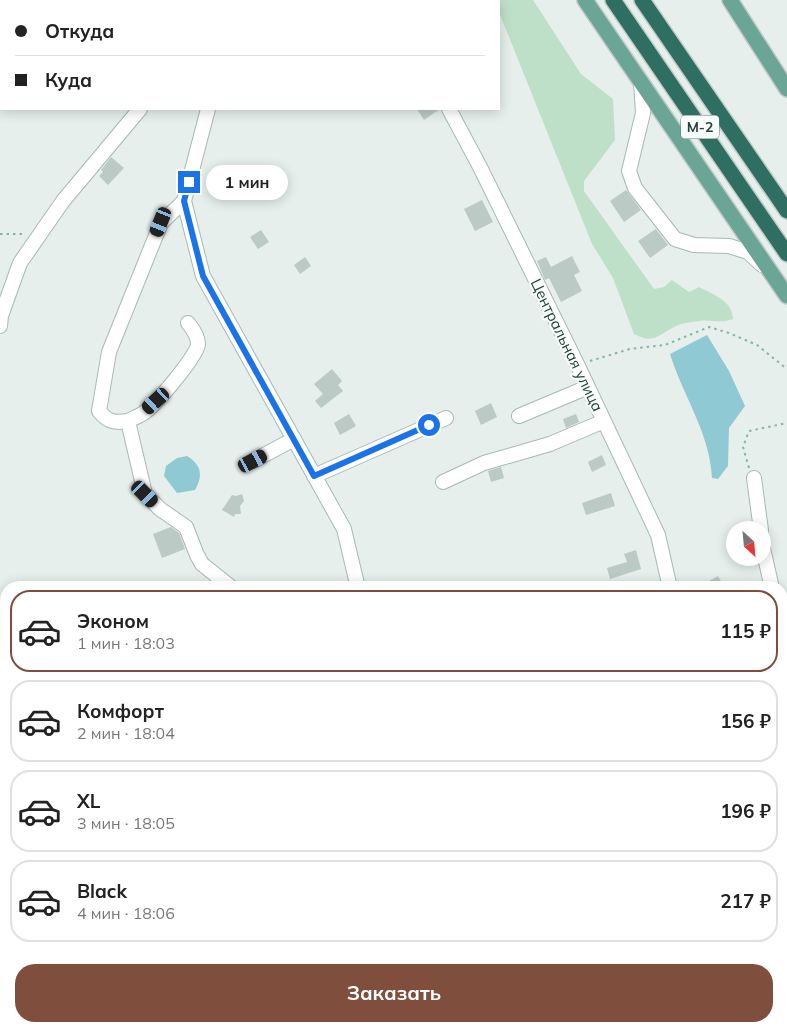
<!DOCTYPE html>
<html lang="ru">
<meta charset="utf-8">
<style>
body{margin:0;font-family:Mulish,sans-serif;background:#f2f2f2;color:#222;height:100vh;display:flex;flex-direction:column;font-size:19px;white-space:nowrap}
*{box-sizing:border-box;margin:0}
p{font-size:16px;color:#767676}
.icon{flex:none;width:28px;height:28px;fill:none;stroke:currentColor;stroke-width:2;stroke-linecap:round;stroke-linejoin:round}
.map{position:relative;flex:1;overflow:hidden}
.sheet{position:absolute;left:0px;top:581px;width:788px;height:451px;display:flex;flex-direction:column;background:#fff;border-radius:20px 20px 0 0;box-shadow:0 2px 12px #0003}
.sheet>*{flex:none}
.hud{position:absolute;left:0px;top:0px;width:500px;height:110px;box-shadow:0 2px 12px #0003;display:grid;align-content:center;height:110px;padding:0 15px;background:#fff}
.needle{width:32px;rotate:154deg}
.fabs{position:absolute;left:726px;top:521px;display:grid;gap:10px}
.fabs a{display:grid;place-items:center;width:45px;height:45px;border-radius:50%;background:#fff;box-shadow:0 2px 12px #0003;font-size:25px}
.end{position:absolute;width:22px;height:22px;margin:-11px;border:6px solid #1a73e8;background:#fff;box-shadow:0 0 0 2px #fff}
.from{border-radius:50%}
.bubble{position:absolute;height:35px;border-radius:18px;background:#fff;box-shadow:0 2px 12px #0003;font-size:16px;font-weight:700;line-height:35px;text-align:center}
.car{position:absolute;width:15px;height:30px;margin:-15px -8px;border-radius:6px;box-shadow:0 0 4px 1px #0007;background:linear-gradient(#222 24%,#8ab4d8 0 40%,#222 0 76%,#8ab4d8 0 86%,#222 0)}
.hud b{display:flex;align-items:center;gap:18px;height:48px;font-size:19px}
.hud b+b{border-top:1px solid #e0e0e0}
.hud i{width:12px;height:12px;background:#222}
ul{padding:9px 0 0;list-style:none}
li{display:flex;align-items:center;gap:15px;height:82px;margin:0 10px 8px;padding:0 5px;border:2px solid #e0e0e0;border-radius:20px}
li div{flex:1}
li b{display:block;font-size:19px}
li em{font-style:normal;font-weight:700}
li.on{border-color:#804e3d}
li>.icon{width:45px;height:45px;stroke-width:1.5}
.action{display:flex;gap:10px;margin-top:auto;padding:10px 15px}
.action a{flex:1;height:58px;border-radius:20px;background:#804e3d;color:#fff;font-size:20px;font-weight:700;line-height:58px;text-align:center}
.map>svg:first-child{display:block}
.green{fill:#bfe0c8}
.water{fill:#8ec9d4}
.building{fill:#bbcac4}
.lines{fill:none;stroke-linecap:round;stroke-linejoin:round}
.minor-casing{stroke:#a8b8b2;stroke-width:16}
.major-casing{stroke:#c2cac8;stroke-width:18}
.highway-casing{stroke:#c2cac8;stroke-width:18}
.path{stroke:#86b3a5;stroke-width:2;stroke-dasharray:2.5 4;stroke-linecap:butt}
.minor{stroke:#fff;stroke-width:14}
.major{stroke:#6aa596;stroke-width:15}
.highway{stroke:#2f6f62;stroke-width:15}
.route{stroke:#1a73e8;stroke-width:6}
.labels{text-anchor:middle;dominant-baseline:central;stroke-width:4.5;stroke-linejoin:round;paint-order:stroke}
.shield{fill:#f7fbf9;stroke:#637a73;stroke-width:1}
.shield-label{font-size:14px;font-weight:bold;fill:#24423a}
.street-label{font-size:15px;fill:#24423a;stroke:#f7fbf9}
</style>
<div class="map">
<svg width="787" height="1032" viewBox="0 0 787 1032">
<rect width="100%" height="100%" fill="#e6efeb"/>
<path class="green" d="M494,0H533L581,74L613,99L615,140L584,181V191L654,289L664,287L672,280L689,292L699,287C714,295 732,300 733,319C721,324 711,319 699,321C692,322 682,323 676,326C659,334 654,345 634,334L613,278L592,244L499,12V1Z"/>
<path class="water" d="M707,335L729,371L745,406L729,428L728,466L718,479L712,478C710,433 683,396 670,354Z
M187,456C202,465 203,476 195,490L177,493L164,476L166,466L177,458Z
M0,1001L6,1002V1026H99L109,1032H0Z"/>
<path class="building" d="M417,109H440L424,120Z
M111,157L124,168L108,185L99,176L103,172L101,170Z
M626,190L641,210L624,222L610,201Z
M482,200L493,222L475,231L464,209Z
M656,229L668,245L650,258L638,241Z
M261,230L269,242L258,249L250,237Z
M572,256L580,272L574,275L582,291L561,302L549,278L545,280L537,261L546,257L551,267Z
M305,257L311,266L300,274L294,265Z
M332,369L342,381L338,385L343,391L321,408L315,401L323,394L314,384Z
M491,403L497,417L481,425L475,411Z
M349,414L356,426L340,435L334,423Z
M576,414L579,422L566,428L563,419Z
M602,455L606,465L592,472L588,462Z
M501,467L504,478L491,482L488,471Z
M611,493L615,506L586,515L582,503Z
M242,494L244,501L240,506L241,514H235L234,517L222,510L232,495L236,496Z
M171,527L179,533L185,549L162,558L153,534Z
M636,550L641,569L610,579L607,568L627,562L624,554Z
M718,576L725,588H697Z"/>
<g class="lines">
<g class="minor-casing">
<path id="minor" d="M278,0L279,1
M247,1L248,0
M641,83L643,113L629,171L635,188L675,239L694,245L729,246L748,252L762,265
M208,109L184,201L203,276L344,529L358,588
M449,109L480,167L578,366L658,535L670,588
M184,201L161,223L109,352L99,411C108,422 114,423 128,421L145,494L160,509L186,527L197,555L202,564L232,588
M0,326L1,316L20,263L63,201L140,109
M519,416L588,387
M128,421C133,418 140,416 145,412C156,404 198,355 198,344C198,336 193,329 188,323
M253,461L294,439
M314,476L446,418
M754,478L761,530
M443,482L484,463L550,444L604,421
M762,544L772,588
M781,611L787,622
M781,743L787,747
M781,984H787"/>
</g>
<g class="major-casing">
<path id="major" d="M585,0L787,296
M730,0L787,89"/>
</g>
<g class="highway-casing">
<path id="highway" d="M613,0L787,254
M642,0L787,211"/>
</g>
<path class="path" d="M0,234H25
M590,361L630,349L665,345L709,327L729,333L757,345L787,369
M749,468L743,447L749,431L787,423
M0,839L6,833
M0,890L6,900
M0,963H6
M264,1026L277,1032
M721,1032L725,1026"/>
<use href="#minor" class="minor"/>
<use href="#major" class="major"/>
<use href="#highway" class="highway"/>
</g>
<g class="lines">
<path class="route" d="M189,182L184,201L203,276L314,476L429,425"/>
</g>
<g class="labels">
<rect class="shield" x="681" y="115.5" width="38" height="23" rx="4"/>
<g class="shield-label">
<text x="700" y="127">М-2</text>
</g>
<g class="street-label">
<text transform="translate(567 345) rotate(64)">Центральная улица</text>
</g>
</g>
</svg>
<div class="fabs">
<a><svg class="needle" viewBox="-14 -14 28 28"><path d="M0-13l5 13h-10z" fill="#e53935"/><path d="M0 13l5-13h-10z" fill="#767676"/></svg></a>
</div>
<i class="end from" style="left:429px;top:425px"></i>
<i class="end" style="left:189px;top:182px"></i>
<div class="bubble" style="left:206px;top:165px;width:82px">1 мин</div>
<i class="car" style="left:161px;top:222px;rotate:202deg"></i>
<i class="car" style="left:156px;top:401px;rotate:228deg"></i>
<i class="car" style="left:253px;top:461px;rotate:62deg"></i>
<i class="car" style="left:145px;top:494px;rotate:135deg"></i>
<div class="hud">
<b><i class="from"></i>Откуда</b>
<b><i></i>Куда</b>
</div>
<section class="sheet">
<ul>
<li class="on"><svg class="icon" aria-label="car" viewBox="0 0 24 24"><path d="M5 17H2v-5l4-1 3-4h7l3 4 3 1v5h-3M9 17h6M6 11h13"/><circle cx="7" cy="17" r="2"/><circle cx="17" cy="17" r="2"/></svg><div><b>Эконом</b><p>1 мин · 18:03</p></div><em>115 ₽</em></li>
<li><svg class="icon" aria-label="car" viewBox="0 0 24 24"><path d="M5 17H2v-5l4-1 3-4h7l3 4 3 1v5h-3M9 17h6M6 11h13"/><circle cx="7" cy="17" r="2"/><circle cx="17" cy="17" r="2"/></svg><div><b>Комфорт</b><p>2 мин · 18:04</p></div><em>156 ₽</em></li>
<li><svg class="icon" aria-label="car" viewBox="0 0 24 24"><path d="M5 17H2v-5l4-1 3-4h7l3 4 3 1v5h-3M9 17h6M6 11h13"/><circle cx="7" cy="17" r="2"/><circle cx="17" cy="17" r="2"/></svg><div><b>XL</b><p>3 мин · 18:05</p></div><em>196 ₽</em></li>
<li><svg class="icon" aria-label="car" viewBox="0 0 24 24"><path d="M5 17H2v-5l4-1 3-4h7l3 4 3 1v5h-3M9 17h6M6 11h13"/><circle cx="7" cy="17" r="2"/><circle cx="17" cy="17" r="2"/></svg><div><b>Black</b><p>4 мин · 18:06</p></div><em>217 ₽</em></li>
</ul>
<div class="action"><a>Заказать</a></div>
</section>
</div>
